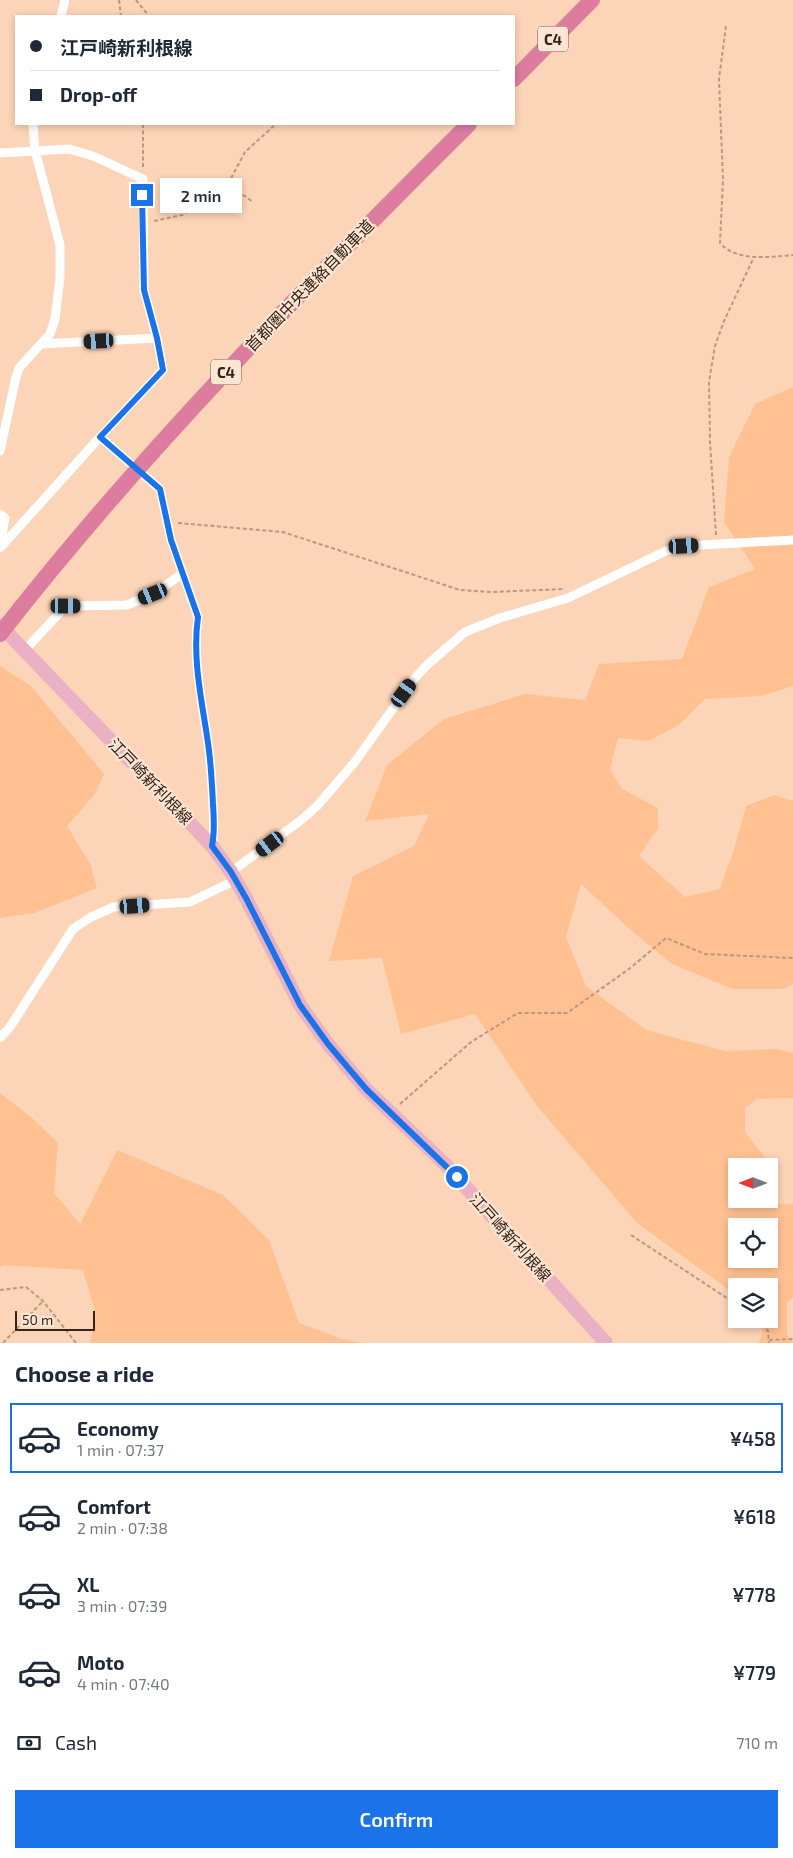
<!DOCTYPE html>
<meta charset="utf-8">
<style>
body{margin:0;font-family:"Exo 2","Noto Sans JP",sans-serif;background:#f2f2f3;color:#1f2937;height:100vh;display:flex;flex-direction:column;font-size:19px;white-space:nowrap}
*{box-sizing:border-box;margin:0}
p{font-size:16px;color:#747a83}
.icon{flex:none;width:28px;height:28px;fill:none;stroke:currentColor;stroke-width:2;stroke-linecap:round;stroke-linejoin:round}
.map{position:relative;height:1343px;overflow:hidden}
.drawer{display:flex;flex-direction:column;background:#fff;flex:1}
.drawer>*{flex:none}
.hud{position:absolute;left:15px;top:15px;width:500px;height:110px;border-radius:0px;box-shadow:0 2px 8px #0003;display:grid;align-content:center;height:110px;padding:0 15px;background:#fff}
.needle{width:32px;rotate:270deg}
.controls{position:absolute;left:728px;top:1158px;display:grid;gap:10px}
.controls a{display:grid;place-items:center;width:50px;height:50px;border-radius:0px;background:#fff;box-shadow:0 2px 8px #0003;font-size:25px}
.scale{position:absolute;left:15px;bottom:12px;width:80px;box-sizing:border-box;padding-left:5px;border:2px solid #34251a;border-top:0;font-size:14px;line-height:18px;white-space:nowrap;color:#34251a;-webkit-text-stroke:4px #fde5d3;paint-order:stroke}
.end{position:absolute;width:22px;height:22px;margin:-11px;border:6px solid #1a73e8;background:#fff;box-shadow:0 0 0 2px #fff}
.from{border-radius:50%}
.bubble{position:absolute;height:35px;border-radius:0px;background:#fff;box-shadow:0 2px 8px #0003;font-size:16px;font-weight:600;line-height:35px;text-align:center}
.car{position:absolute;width:15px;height:30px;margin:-15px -8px;border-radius:6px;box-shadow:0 0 4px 1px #0007;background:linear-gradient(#222 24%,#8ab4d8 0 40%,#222 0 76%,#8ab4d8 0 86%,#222 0)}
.hud b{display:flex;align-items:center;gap:18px;height:48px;font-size:19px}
.hud b+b{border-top:1px solid #e0e1e3}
.hud i{width:12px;height:12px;background:#1f2937}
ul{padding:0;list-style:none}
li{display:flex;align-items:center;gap:15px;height:70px;margin:0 10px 8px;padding:0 5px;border:2px solid transparent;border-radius:0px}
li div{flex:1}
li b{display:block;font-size:19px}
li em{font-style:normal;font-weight:600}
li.selected{border-color:#1a73e8}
li>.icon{width:45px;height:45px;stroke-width:1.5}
h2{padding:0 15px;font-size:22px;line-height:60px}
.pay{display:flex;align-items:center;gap:12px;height:55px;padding:0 15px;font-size:19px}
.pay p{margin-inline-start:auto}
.action{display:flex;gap:10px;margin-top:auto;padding:10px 15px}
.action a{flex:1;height:58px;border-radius:0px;background:#1a73e8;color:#fff;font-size:20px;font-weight:600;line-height:58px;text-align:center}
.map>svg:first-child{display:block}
.green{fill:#ffc192;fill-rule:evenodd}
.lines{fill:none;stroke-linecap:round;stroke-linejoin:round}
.path{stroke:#b99982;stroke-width:2;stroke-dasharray:4 2.5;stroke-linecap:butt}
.minor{stroke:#fff;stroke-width:9}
.primary{stroke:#eab1c5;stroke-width:14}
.motorway{stroke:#dc7d9f;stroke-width:16}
.route{stroke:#1a73e8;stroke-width:6}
.labels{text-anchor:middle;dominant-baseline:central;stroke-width:4.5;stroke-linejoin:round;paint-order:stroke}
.shield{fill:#fde5d3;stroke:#705f52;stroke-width:1}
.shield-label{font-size:15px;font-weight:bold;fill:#34251a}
.street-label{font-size:16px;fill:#34251a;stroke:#fde5d3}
</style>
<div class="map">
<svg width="793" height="1343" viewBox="0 0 793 1343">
<rect width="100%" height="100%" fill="#fcd4b7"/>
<path class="green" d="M793,387V686L761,696L705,699L680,724L649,741L618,738L610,769L622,789L658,808V828L639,856L685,897L720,889L735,846L746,806L774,795L793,801V984L783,989H732L672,964L634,933L581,884L566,937L586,986L646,1030L725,1051L777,1049L793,1053V1098L757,1099L745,1108V1132L769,1163L776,1192L770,1205L793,1204V1297L787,1303V1334L793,1343H758L763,1333L756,1319H769V1286H736V1295L637,1223L537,1106L475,1014L401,1034L382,958L329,961L353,876L414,846L429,814L365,821L387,765L444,719L525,694L585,700L599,664L682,659L709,587L755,569L724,522L729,457L755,404ZM736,1166H769V1199H736ZM736,1226H769V1259H736Z
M0,666L31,686L104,774L95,794L67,826L90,864L97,888L34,913L0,918Z
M0,1093L32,1118L58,1143L54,1193L80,1224L117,1150L223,1195L269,1240L299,1323L342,1339L365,1343H90L96,1315L83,1270L3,1265L0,1267Z"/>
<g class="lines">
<path class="path" d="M119,0L121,16
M136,0L149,16
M726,26L719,79L723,180L720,243C736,262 771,257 793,255
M143,167V124
M228,184L245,152L276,124
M154,221L182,215L206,202L223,184H228L253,202
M178,523L283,532L460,590L491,592L565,589
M716,535L710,442L709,382L715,346L724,321L754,257
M400,1104L471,1042L518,1013H567L629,969L666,938L705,954L793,958
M631,1235L736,1304
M0,1290L26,1287L43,1301L76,1343
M758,1319L768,1331L769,1343
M769,1340L793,1339
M3,1343L43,1301"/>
<path class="minor" d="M61,16L65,0
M0,153L69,149L93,156L143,179L144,290L157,338L163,370L100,437L160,489L171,540L198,617C192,659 202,701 208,743C211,763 212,783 213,804C214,818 215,832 212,846
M41,344L157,338
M0,451L16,377L19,368L50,334L55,319L60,278V245L35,150L33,124
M0,514L5,518L0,546
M0,548L100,437
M25,650L66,606L127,605L153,594L182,574
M231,872L300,821L317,806L354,763L415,678L427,665L465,632L500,618L568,598L666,551L684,546L793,540
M0,1038L10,1027L73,929L91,917L114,907L190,902L236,880"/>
<path class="primary" d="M0,625L212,846L231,872L247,900L300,1005L328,1044L366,1089L445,1164L606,1343"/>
<path class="motorway" d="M514,79L592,0
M0,634C142,452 305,287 469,124"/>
</g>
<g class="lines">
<path class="route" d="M142,195L144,290L157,338L163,370L100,437L160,489L171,540L198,617C192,659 202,701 208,743C211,763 212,783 213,804C214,818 215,832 212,846L231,872L247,900L300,1005L328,1044L366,1089L457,1177"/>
</g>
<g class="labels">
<g class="shield">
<rect x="538" y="26.5" width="30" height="25" rx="4"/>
<rect x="211" y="359.5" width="30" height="25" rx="4"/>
</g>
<g class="shield-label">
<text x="553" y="39">C4</text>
<text x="226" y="372">C4</text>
</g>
<g class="street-label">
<text transform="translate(309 285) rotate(-46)">首都圏中央連絡自動車道</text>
<text transform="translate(151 781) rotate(46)">江戸崎新利根線</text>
<text transform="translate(511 1237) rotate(48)">江戸崎新利根線</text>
</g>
</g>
</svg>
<div class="controls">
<a><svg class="needle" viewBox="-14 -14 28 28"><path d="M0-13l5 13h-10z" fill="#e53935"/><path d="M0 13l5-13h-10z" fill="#747a83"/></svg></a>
<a><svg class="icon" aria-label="locate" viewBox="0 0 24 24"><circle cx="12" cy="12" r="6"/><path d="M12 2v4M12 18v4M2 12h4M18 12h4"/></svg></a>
<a><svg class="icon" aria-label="layers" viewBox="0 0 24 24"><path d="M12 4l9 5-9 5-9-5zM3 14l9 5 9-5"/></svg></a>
</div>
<div class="scale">50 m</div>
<i class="end from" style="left:457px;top:1177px"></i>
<i class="end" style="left:142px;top:195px"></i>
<div class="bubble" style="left:160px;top:178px;width:82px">2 min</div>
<i class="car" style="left:99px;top:341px;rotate:267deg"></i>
<i class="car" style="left:684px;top:546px;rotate:87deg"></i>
<i class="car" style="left:153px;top:594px;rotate:248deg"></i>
<i class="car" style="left:66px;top:606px;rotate:90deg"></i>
<i class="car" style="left:404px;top:693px;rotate:36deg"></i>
<i class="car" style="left:270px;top:844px;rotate:233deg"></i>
<i class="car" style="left:135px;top:906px;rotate:86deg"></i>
<div class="hud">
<b><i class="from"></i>江戸崎新利根線</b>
<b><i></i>Drop-off</b>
</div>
</div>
<section class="drawer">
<h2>Choose a ride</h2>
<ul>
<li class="selected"><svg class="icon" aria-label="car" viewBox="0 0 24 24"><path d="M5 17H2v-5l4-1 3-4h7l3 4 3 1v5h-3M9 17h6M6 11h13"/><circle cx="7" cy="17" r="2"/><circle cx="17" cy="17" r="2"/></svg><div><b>Economy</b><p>1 min · 07:37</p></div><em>¥458</em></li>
<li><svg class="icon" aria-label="car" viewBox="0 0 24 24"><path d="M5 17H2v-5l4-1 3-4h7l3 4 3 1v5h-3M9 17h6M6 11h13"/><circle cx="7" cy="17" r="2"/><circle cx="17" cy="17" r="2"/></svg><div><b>Comfort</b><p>2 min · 07:38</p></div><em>¥618</em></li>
<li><svg class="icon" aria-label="car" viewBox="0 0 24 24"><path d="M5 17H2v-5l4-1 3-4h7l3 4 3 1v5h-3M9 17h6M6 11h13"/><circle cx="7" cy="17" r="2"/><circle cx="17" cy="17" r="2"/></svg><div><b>XL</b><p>3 min · 07:39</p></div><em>¥778</em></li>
<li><svg class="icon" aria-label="car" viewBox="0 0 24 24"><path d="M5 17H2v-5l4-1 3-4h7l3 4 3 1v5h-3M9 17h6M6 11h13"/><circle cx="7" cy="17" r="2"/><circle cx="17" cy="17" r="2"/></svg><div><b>Moto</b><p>4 min · 07:40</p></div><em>¥779</em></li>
</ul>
<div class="pay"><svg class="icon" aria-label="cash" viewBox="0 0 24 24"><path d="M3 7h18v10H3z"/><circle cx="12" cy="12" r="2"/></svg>Cash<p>710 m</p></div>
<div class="action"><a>Confirm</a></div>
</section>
